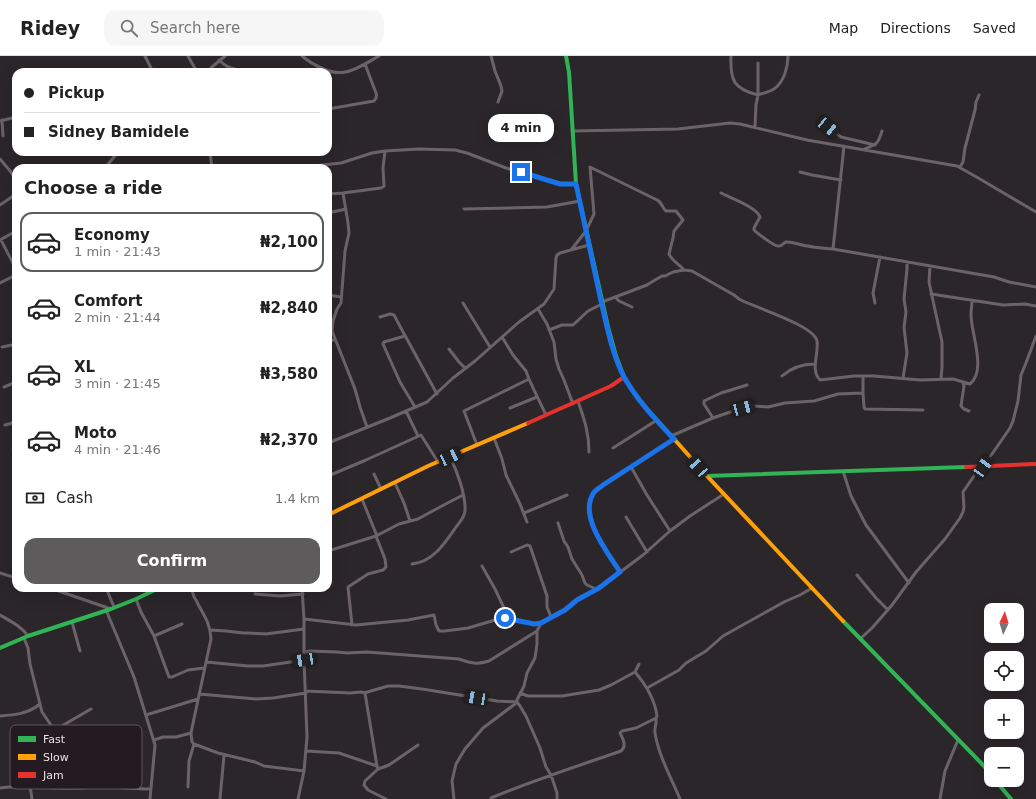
<!DOCTYPE html>
<meta charset="utf-8">
<style>
body{margin:0;font-family:"DejaVu Sans",sans-serif;background:#f6f6f6;color:#222;height:100vh;display:flex;flex-direction:column;font-size:15px;white-space:nowrap}
*{box-sizing:border-box;margin:0}
p{font-size:13px;color:#767676}
.icon{flex:none;width:22px;height:22px;fill:none;stroke:currentColor;stroke-width:2;stroke-linecap:round;stroke-linejoin:round}
.map{position:relative;flex:1;overflow:hidden}
.details{position:absolute;left:12px;top:108px;width:320px;height:428px;display:flex;flex-direction:column;background:#fff;border-radius:12px;box-shadow:0 4px 16px #0002}
.details>*{flex:none}
.top-card{position:absolute;left:12px;top:12px;width:320px;height:88px;border-radius:12px;box-shadow:0 4px 16px #0002;display:grid;align-content:center;height:88px;padding:0 12px;background:#fff}
.needle{width:26px;rotate:4deg}
.tools{position:absolute;left:984px;top:547px;display:grid;gap:8px}
.tools a{display:grid;place-items:center;width:40px;height:40px;border-radius:8px;background:#fff;box-shadow:0 4px 16px #0002;font-size:20px}
.end{position:absolute;width:18px;height:18px;margin:-9px;border:5px solid #1a73e8;background:#fff;box-shadow:0 0 0 2px #fff}
.from{border-radius:50%}
.bubble{position:absolute;height:28px;border-radius:12px;background:#fff;box-shadow:0 4px 16px #0002;font-size:13px;font-weight:800;line-height:28px;text-align:center}
.car{position:absolute;width:12px;height:24px;margin:-12px -6px;border-radius:5px;box-shadow:0 0 3px 1px #0007;background:linear-gradient(#222 24%,#8ab4d8 0 40%,#222 0 76%,#8ab4d8 0 86%,#222 0)}
.top-card b{display:flex;align-items:center;gap:14px;height:38px;font-size:15px}
.top-card b+b{border-top:1px solid #e0e0e0}
.top-card i{width:10px;height:10px;background:#222}
ul{padding:0;list-style:none}
li{display:flex;align-items:center;gap:12px;height:60px;margin:0 8px 6px;padding:0 4px;border:2px solid transparent;border-radius:12px}
li div{flex:1}
li b{display:block;font-size:15px}
li em{font-style:normal;font-weight:800}
li.active{border-color:#5d5b5c}
li>.icon{width:36px;height:36px;stroke-width:1.5}
h2{padding:0 12px;font-size:18px;line-height:48px}
.pay{display:flex;align-items:center;gap:10px;height:44px;padding:0 12px;font-size:15px}
.pay p{margin-inline-start:auto}
.primary-button{display:flex;gap:8px;margin-top:auto;padding:8px 12px}
.primary-button a{flex:1;height:46px;border-radius:12px;background:#5d5b5c;color:#fff;font-size:16px;font-weight:800;line-height:46px;text-align:center}
header{display:flex;align-items:center;gap:24px;box-sizing:border-box;height:56px;padding:0 20px;background:#fff;border-bottom:1px solid #e0e0e0}
header strong{font-size:19px}
nav{display:flex;gap:22px;margin-inline-start:auto;font-size:14px}
.search{width:280px;height:36px;background:#f6f6f6;display:flex;align-items:center;gap:10px;box-sizing:border-box;padding:0 14px;border-radius:12px;color:#767676;font-size:15px}
.map>svg:first-child{display:block}
.lines{fill:none;stroke-linecap:round;stroke-linejoin:round}
.street{stroke:#6c6369;stroke-width:3}
.fast{stroke:#30b455;stroke-width:4}
.slow{stroke:#ff9f0a;stroke-width:4}
.jam{stroke:#e5322d;stroke-width:4}
.route{stroke:#1a73e8;stroke-width:5}
.key{fill:#231b21;stroke:#5e565c;stroke-width:1}
.key-label{font-size:11px;fill:#e7e1e5}
</style>
<header>
<strong>Ridey</strong>
<div class="search"><svg class="icon" aria-label="search" viewBox="0 0 24 24"><circle cx="10" cy="10" r="6"/><path d="M15 15l6 6"/></svg>Search here</div>
<nav><a>Map</a><a>Directions</a><a>Saved</a></nav>
</header>
<div class="map">
<svg width="1036" height="743" viewBox="0 0 1036 743">
<rect width="100%" height="100%" fill="#2b2629"/>
<g class="lines">
<path class="street" d="M145,0L153,16
M188,0L197,16
M302,0C313,9 331,19 345,16C355,15 370,5 379,0
M491,0L495,15L501,30L502,35L498,46
M731,0C730,25 734,33 758,39V7
M219,4C226,12 237,14 246,16
M208,16L212,11L225,0
M328,53L374,45C377,42 377,40 376,37L365,8
M2,64L3,80
M0,65L16,61
M755,71L756,49L758,39C763,37 769,36 774,33C784,26 788,11 788,0
M828,71L841,81L875,89
M572,75L678,73L730,67L740,68L807,84L957,110L980,123L1036,156
M844,90L833,193L994,221L1009,226L1036,231
M865,93C877,88 878,88 882,75
M210,96L212,112
M0,103L11,116L16,124
M960,111L963,106L965,92L975,54L976,46L979,39
M105,112L118,96
M289,112L291,111H303L341,107L372,97L385,95L419,93L455,94L467,97L506,112L554,126L560,128H576
M800,116L812,119L841,124
M343,137L381,132L384,130L383,112L385,95
M721,137C731,142 756,151 760,161L754,172V174C757,177 774,190 778,190C782,191 783,187 786,186C792,185 802,190 808,190C816,192 825,192 833,193
M328,138L343,137L348,167L349,177L345,195L341,247L337,253L333,265L332,275L355,333L360,351L367,371
M0,149L16,138
M464,153L547,151L580,145
M328,157L346,153
M0,184L16,175
M1,184L16,213
M571,194L586,175L594,158L590,111L657,144C662,146 662,152 666,155H676L683,164L674,175L673,182L669,198C672,205 679,208 684,214
M930,210L929,226L942,286V311L941,323
M0,227L16,219
M931,238L1003,249L1025,248L1036,250
M328,239L341,241
M615,241L619,245L632,251
M602,246L647,229L655,224L662,220H665L673,216L684,214L692,215L734,239L739,243C753,251 814,269 817,285C819,298 810,314 820,324L854,320H874L920,324L953,323L970,328C987,315 971,277 971,259C971,254 972,249 972,244
M463,247L490,291
M875,247L873,237L880,201
M538,253L547,268L554,286L556,303L559,313L564,324L573,348
M380,261L390,258L394,259L402,274L437,338
M549,274L562,269H573L588,255L602,248
M405,280L384,286L383,288L400,326L415,351
M502,281L513,299L526,315L529,323
M328,286L335,283
M2,291L12,289H16
M449,293L459,306L465,312
M782,320C791,312 803,308 815,308
M903,322L907,297L904,271L906,256L904,243L907,213V206
M963,327L964,330L961,350L964,353L969,355
M4,331L16,326
M863,337L864,351L865,353L923,354
M578,345C584,363 589,376 589,396
M510,352L537,341
M406,355L418,380
M713,362L704,348V345L721,337L747,329
M5,369L16,366
M671,380L713,362L733,355L754,350L768,351L785,347L814,345L838,338L863,337V320
M494,382L502,403L506,419L520,448L527,466
M328,387L390,362L427,346L453,322L475,305L519,266L544,248L554,233L556,202L557,199L560,197L589,189
M477,389L464,355L529,323L534,334L546,359
M613,392L657,364
M13,394L16,397
M631,411L647,439L670,475
M983,411L1010,372L1013,365L1018,345L1021,319L1026,307L1036,280
M843,415L851,440L866,469L909,527
M374,418L381,433
M328,420L366,404L421,379L438,406
M395,427L404,447L410,465
M362,443L377,480
M524,457L567,439
M626,461L647,496
M558,467L564,485L568,491L572,503L582,519L585,527L587,529L596,533
M328,495L376,480L399,468L418,463L440,451L463,439
M511,496L527,489L530,490L547,540V551L551,561
M412,508C433,506 445,487 456,471C460,466 464,462 465,455C466,439 457,415 450,401
M482,510L495,533L504,552L506,562
M621,516C608,497 579,461 593,438C595,434 600,432 603,429L674,383
M0,517L16,522
M857,519L876,542L888,554
M50,532L111,553
M106,532L114,551
M191,532C193,536 193,541 196,544C203,559 210,565 211,583L195,658L191,677L192,686L194,688L218,697L255,706L264,710L304,715
M255,538L280,540L303,538
M136,543L141,556L154,580L169,621H172L188,614L204,612
M106,554L134,621L155,689L150,743
M0,559C10,565 21,570 28,580
M304,563L356,569L408,564L434,559L436,569L439,575H445L468,572L502,562H509L516,565L534,568L541,567L565,554L577,544L599,532L643,499L670,475L690,460L724,438
M72,566L80,595
M352,569L348,531L368,518L383,514L386,511L385,503L376,480
M210,574L226,575L243,577H249L266,578L304,573
M154,580L182,568
M24,582L28,592L30,608L42,656L53,672L52,676L39,684L33,692L30,698L31,706L30,730L32,743
M860,583L872,572L892,549L916,516L945,483L960,462L963,456L964,451L963,436L974,420L978,412
M304,597L309,595L337,596L347,597L367,596L459,603C470,607 477,609 489,605L537,575
M206,606L248,610H263L304,604
M647,632L679,614L686,607L706,595L723,580L784,546L800,539L812,532
M306,635L350,637L361,636L365,637L377,710L378,713L365,725L364,729L368,734L386,743
M364,637L388,630H399L422,633L497,645L517,646L520,650L526,660L540,692L546,711L551,719L557,737V743
M520,637L528,640H562L599,634L611,629L635,616L639,608
M199,638L257,643L273,642L306,637
M146,659L198,643
M0,660C14,659 28,658 40,648
M656,662C657,668 654,672 655,677C659,701 671,721 680,743
M53,675L91,653
M154,684L163,681H176L191,677
M306,695L339,697L377,710
M31,706L49,708L67,705L75,706L82,704
M378,713L389,709L418,689
M188,731L189,705L194,688
M0,732C20,729 38,732 59,732C72,733 85,732 99,731C116,731 134,733 151,733
M491,742C534,724 578,710 621,695C627,690 623,683 620,677L622,675L636,672L656,662L657,660C655,644 646,629 635,616
M220,743L224,699
M298,743L304,715L307,681L304,604V563L302,532
M454,743L452,725L456,708L465,693L483,672L515,648L524,630L527,617L535,602L537,588V575L541,567
M940,743L945,715L958,684"/>
<path class="fast" d="M566,0L569,16L576,128L608,271L616,300L624,321L638,343L675,384
M707,420L966,411
M843,565L984,710L991,719
M0,592L28,580L111,553L136,543L159,532
M995,724L1011,743"/>
<path class="slow" d="M675,384L707,420L843,565
M328,459L428,410L528,367"/>
<path class="jam" d="M528,367L611,330L624,321
M966,411L1036,408"/>
</g>
<g class="lines">
<path class="route" d="M505,562L534,568L541,567L565,554L577,544L599,532L620,516C608,497 579,461 593,438C595,434 600,432 603,429L674,383C656,364 637,344 624,321C612,298 607,270 601,245C593,206 584,167 576,128H560L521,116"/>
</g>
<rect x="10" y="669" width="132" height="64" rx="6" class="key"/>
<rect x="18" y="680" width="18" height="6" fill="#30b455"/>
<rect x="18" y="698" width="18" height="6" fill="#ff9f0a"/>
<rect x="18" y="716" width="18" height="6" fill="#e5322d"/>
<g class="key-label">
<text x="43" y="687">Fast</text>
<text x="43" y="705">Slow</text>
<text x="43" y="723">Jam</text>
</g>
</svg>
<div class="tools">
<a><svg class="needle" viewBox="-14 -14 28 28"><path d="M0-13l5 13h-10z" fill="#e53935"/><path d="M0 13l5-13h-10z" fill="#767676"/></svg></a>
<a><svg class="icon" aria-label="locate" viewBox="0 0 24 24"><circle cx="12" cy="12" r="6"/><path d="M12 2v4M12 18v4M2 12h4M18 12h4"/></svg></a>
<a>+</a>
<a>−</a>
</div>
<i class="end from" style="left:505px;top:562px"></i>
<i class="end" style="left:521px;top:116px"></i>
<div class="bubble" style="left:488px;top:58px;width:66px">4 min</div>
<i class="car" style="left:828px;top:71px;rotate:129deg"></i>
<i class="car" style="left:743px;top:352px;rotate:75deg"></i>
<i class="car" style="left:450px;top:401px;rotate:65deg"></i>
<i class="car" style="left:698px;top:411px;rotate:318deg"></i>
<i class="car" style="left:983px;top:411px;rotate:35deg"></i>
<i class="car" style="left:304px;top:604px;rotate:261deg"></i>
<i class="car" style="left:476px;top:642px;rotate:280deg"></i>
<div class="top-card">
<b><i class="from"></i>Pickup</b>
<b><i></i>Sidney Bamidele</b>
</div>
<section class="details">
<h2>Choose a ride</h2>
<ul>
<li class="active"><svg class="icon" aria-label="car" viewBox="0 0 24 24"><path d="M5 17H2v-5l4-1 3-4h7l3 4 3 1v5h-3M9 17h6M6 11h13"/><circle cx="7" cy="17" r="2"/><circle cx="17" cy="17" r="2"/></svg><div><b>Economy</b><p>1 min · 21:43</p></div><em>₦2,100</em></li>
<li><svg class="icon" aria-label="car" viewBox="0 0 24 24"><path d="M5 17H2v-5l4-1 3-4h7l3 4 3 1v5h-3M9 17h6M6 11h13"/><circle cx="7" cy="17" r="2"/><circle cx="17" cy="17" r="2"/></svg><div><b>Comfort</b><p>2 min · 21:44</p></div><em>₦2,840</em></li>
<li><svg class="icon" aria-label="car" viewBox="0 0 24 24"><path d="M5 17H2v-5l4-1 3-4h7l3 4 3 1v5h-3M9 17h6M6 11h13"/><circle cx="7" cy="17" r="2"/><circle cx="17" cy="17" r="2"/></svg><div><b>XL</b><p>3 min · 21:45</p></div><em>₦3,580</em></li>
<li><svg class="icon" aria-label="car" viewBox="0 0 24 24"><path d="M5 17H2v-5l4-1 3-4h7l3 4 3 1v5h-3M9 17h6M6 11h13"/><circle cx="7" cy="17" r="2"/><circle cx="17" cy="17" r="2"/></svg><div><b>Moto</b><p>4 min · 21:46</p></div><em>₦2,370</em></li>
</ul>
<div class="pay"><svg class="icon" aria-label="cash" viewBox="0 0 24 24"><path d="M3 7h18v10H3z"/><circle cx="12" cy="12" r="2"/></svg>Cash<p>1.4 km</p></div>
<div class="primary-button"><a>Confirm</a></div>
</section>
</div>
